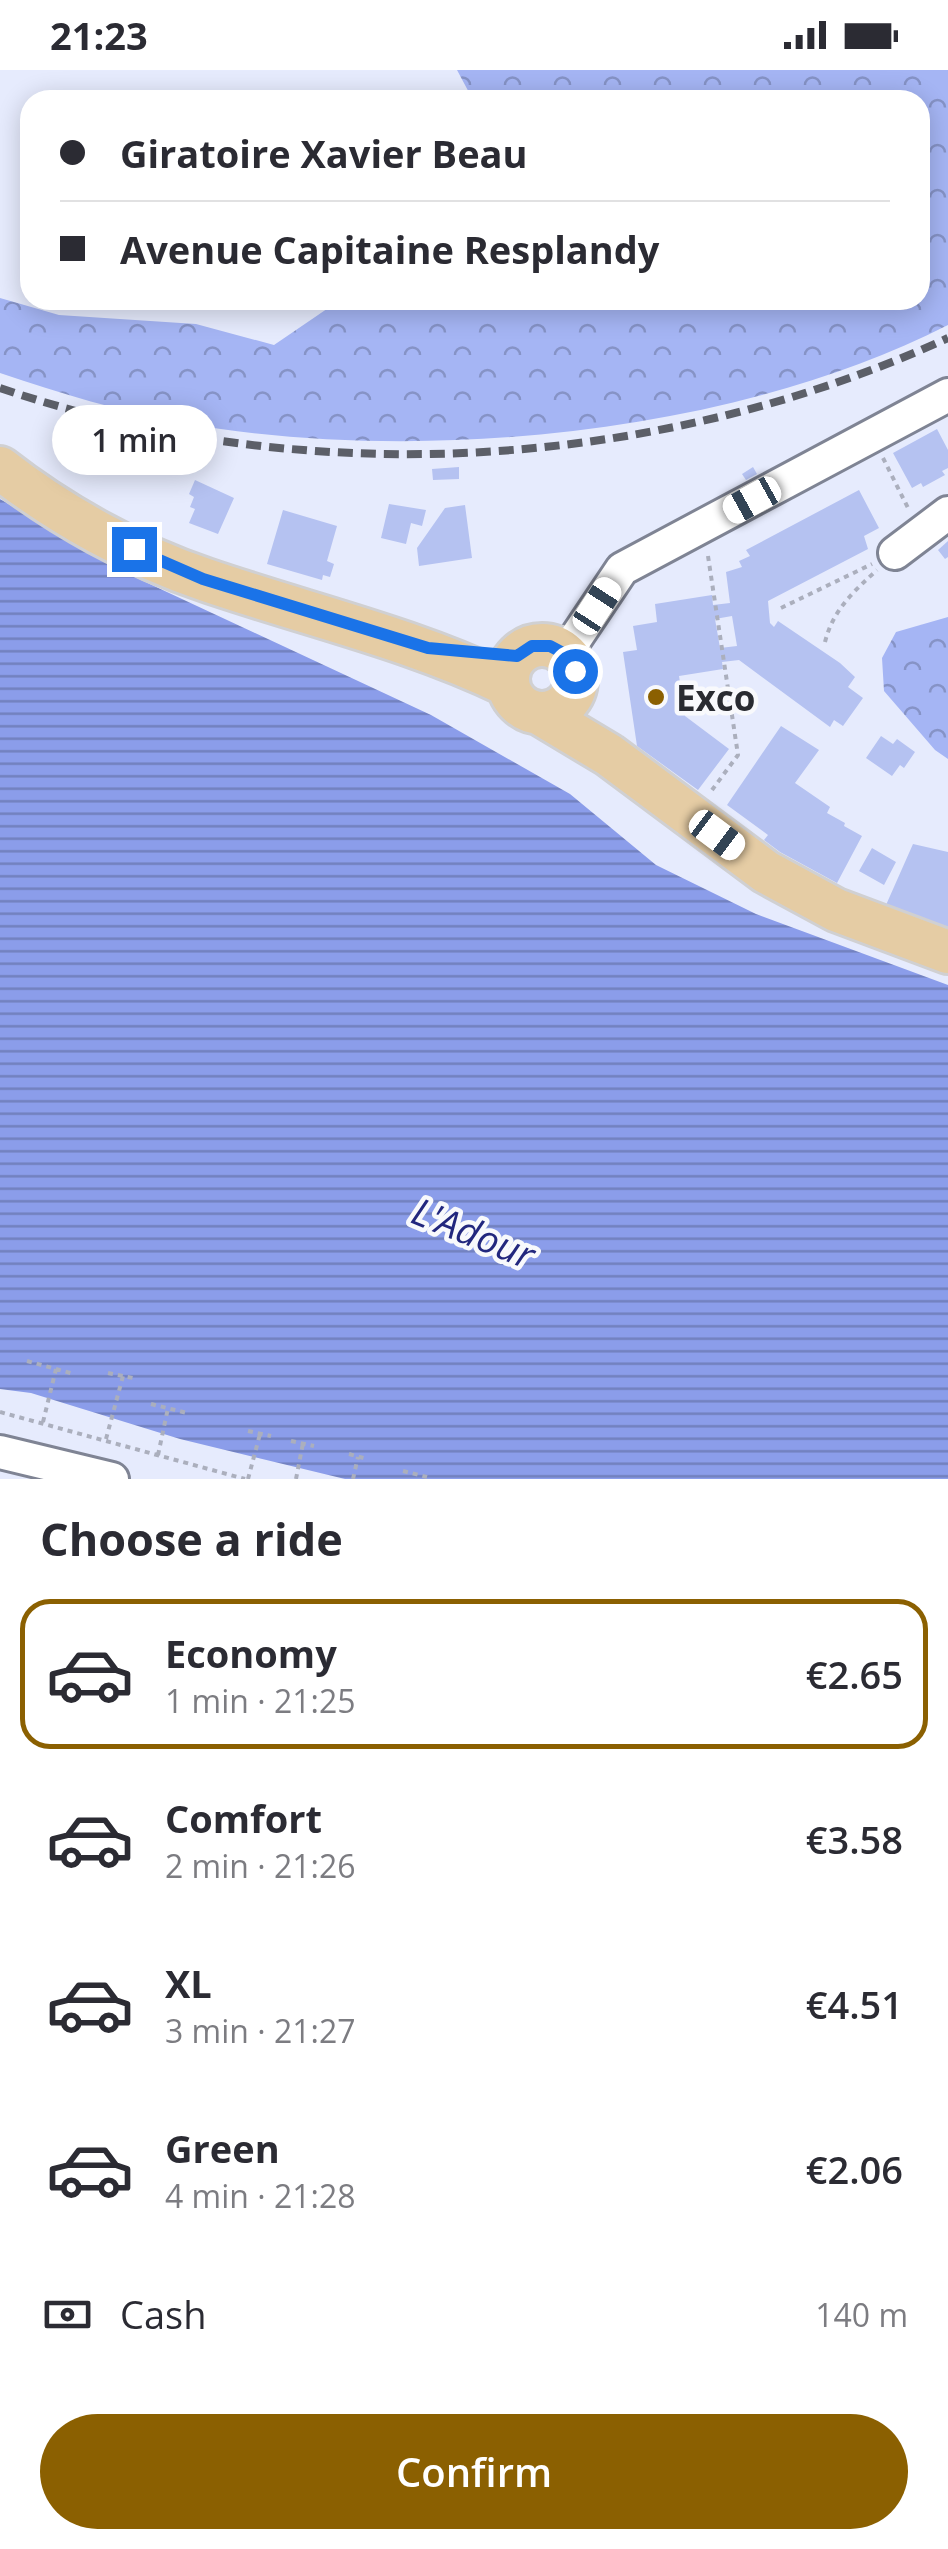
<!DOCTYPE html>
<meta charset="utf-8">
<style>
body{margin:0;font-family:"Open Sans",sans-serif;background:#f2f2f3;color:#2b2b33;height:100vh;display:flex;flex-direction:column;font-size:38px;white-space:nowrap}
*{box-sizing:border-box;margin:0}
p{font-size:32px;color:#7c7c81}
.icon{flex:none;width:55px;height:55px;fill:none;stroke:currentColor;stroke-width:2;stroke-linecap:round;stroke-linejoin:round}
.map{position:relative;height:1409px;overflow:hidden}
.side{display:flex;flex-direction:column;background:#fff;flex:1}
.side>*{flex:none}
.top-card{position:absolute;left:20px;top:20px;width:910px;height:220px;border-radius:30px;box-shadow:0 5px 25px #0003;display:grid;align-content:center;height:220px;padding:0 40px;background:#fff}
.end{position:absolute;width:45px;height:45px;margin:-22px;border:12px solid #1a73e8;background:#fff;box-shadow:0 0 0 5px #fff}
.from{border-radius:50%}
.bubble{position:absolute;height:70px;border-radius:35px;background:#fff;box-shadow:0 5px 25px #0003;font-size:32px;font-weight:600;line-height:70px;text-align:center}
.car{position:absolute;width:30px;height:60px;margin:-30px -15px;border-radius:12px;box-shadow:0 0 8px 2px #0007;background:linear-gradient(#fff 24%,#345 0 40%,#fff 0 76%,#345 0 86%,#fff 0)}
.top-card b{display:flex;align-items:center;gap:35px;height:95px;font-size:38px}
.top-card b+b{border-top:2px solid #e1e1e2}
.top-card i{width:25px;height:25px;background:#2b2b33}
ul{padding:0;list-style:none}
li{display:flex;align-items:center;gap:30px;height:150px;margin:0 20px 15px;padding:0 20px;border:5px solid transparent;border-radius:30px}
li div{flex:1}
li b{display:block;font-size:38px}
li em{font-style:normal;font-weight:600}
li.selected{border-color:#8b6001}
li>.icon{width:90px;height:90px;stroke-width:1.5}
h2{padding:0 40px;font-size:45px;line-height:120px}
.pay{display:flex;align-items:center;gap:25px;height:110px;padding:0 40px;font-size:38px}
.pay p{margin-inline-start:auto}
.primary-button{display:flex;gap:20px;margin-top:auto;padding:20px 40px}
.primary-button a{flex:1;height:115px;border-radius:60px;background:#8b6001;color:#fff;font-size:40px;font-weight:600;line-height:115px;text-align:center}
.status{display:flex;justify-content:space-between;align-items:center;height:70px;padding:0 50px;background:#fff;direction:ltr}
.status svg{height:28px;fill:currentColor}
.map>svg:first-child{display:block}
.forest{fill:url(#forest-crowns)}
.water{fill:url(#water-rules)}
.building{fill:#b5c2f1;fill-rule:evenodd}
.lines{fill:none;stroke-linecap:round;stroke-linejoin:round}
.minor-casing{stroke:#7f8494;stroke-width:38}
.major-casing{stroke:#d0d0d2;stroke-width:48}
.path{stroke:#abafbd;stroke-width:4;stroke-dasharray:5 5;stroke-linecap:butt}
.minor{stroke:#fff;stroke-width:32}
.major{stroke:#e5cca4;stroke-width:42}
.rail{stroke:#5c5f68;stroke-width:8;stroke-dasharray:15 8;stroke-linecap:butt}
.route{stroke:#1a73e8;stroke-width:12}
.poi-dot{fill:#8b6001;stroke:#f8f9fc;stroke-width:4}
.labels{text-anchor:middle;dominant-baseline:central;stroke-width:9;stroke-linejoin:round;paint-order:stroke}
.poi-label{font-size:35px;font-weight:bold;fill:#292b31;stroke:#f8f9fc;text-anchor:start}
.water-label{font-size:38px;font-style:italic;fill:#22277e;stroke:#f8f9fc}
</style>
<div class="status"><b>21:23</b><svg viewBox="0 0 49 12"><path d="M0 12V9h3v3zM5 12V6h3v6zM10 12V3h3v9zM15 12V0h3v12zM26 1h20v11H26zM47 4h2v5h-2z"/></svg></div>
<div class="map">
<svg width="948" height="1409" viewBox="0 0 948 1409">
<defs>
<pattern id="forest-crowns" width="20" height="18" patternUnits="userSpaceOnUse" patternTransform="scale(2.5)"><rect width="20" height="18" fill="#a5b5f4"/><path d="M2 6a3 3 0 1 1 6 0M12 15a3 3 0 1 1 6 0" fill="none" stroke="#8693c6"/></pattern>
<pattern id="water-rules" width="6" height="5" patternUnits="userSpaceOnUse" patternTransform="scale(2.5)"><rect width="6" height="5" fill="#8b9dea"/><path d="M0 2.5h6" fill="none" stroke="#7280be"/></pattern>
</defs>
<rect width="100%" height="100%" fill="#e6ebfd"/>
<path class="forest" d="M457,0H948V255C733,365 419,395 183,353C121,342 60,323 0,303V228L59,245L196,254L274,275L340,230H920V30H473Z
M948,547V689L935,680L884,621L882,588L896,562Z"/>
<path class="water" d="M0,429L124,502L431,645L570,724L656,795L756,844L948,915V1409H345L180,1369L31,1323L0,1319Z"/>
<path class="building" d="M937,359L948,380V398L942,401L945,405L923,417L921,413L912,418L893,383Z
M459,397V409L433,410L432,399Z
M753,397L757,404L746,410L742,404Z
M195,410L234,428L218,464L189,453L195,439L190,437L194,427L189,424Z
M859,420L879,458L864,466L868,479L768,531L770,553L774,557L778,551L840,593L855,607L848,617L863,628L843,656L834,650L830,657L739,590L722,592L723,599L679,606L685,646L729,679L698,720L637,676L623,582L637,580L633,556L657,552L655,534L712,525L713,535L730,533L726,502L742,497L739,491L750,486L746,480ZM732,546L737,576L720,578L715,549Z
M389,434L426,440L422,456L411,453L406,474L381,468Z
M465,435L472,488L419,496L417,478L445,438Z
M283,440L337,456L327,491L334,494L330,507L323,505L322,510L267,494Z
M948,471V487L945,489L938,480Z
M781,656L819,680L795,713L830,737L827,743L845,753L844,756L862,766L837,813L780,782L764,770L768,765L727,735Z
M881,666L893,674L897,669L915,682L904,698L900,695L892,706L866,688Z
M913,774L948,782V859L886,835Z
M872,778L896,792L884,815L859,801Z"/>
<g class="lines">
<g class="minor-casing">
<path id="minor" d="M895,483L948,443
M565,584L622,499L948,325
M0,1382L112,1409"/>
</g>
<g class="major-casing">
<path id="major" d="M0,398C60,445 134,486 206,510C308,545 411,568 508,615
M508 609a34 34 0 1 1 68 0a34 34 0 1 1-68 0Z
M539,643L609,685L766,802L836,840L948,882"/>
</g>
<path class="path" d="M883,388L908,438
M708,486L738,685L712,720
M781,538L872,494
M825,572C833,540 853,522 877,500
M27,1291L74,1304
M108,1303L133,1308
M151,1334L187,1343
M0,1342L245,1409
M43,1352L56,1299
M248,1361L271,1366
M106,1369L123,1306
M291,1371L314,1376
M349,1384L367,1389
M158,1385L168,1338
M403,1401L427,1407
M248,1409L260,1364
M296,1409L303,1373
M353,1409L358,1387"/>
<use href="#minor" class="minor"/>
<use href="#major" class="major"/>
<path class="rail" d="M0,318C305,422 655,402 948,268"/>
</g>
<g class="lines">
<path class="route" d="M134,479L203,509L428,578L517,586L532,576H550L565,584L575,601"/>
</g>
<circle class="poi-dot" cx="656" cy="627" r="10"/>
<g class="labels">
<g class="poi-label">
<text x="676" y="627">Exco</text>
</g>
<g class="water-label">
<text transform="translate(474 1162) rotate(22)">L'Adour</text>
</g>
</g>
</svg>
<i class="end from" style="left:575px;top:601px"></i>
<i class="end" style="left:134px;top:479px"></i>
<div class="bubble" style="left:52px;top:335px;width:165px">1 min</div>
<i class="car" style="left:752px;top:430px;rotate:241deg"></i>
<i class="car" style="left:597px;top:536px;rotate:33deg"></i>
<i class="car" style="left:717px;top:765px;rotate:127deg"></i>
<div class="top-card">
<b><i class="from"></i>Giratoire Xavier Beau</b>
<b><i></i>Avenue Capitaine Resplandy</b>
</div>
</div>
<section class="side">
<h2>Choose a ride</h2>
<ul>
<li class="selected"><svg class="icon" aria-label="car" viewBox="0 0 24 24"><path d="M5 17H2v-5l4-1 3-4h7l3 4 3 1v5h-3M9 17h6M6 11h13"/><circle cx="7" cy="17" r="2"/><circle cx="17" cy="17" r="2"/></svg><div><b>Economy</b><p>1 min · 21:25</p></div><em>€2.65</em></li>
<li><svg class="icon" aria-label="car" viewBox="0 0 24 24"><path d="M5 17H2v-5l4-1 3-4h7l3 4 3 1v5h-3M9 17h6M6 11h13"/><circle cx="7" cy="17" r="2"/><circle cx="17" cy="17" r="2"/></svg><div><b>Comfort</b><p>2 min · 21:26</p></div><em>€3.58</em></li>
<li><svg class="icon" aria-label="car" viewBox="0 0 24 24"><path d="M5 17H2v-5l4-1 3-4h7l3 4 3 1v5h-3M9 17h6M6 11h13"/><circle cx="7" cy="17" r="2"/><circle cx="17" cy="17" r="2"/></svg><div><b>XL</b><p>3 min · 21:27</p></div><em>€4.51</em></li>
<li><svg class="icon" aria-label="car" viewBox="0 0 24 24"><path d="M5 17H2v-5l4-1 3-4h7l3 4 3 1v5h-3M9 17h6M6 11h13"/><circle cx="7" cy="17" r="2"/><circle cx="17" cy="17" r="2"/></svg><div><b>Green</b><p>4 min · 21:28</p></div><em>€2.06</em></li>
</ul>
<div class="pay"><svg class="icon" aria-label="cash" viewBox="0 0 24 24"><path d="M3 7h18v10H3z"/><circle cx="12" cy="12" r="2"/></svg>Cash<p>140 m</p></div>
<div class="primary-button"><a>Confirm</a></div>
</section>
